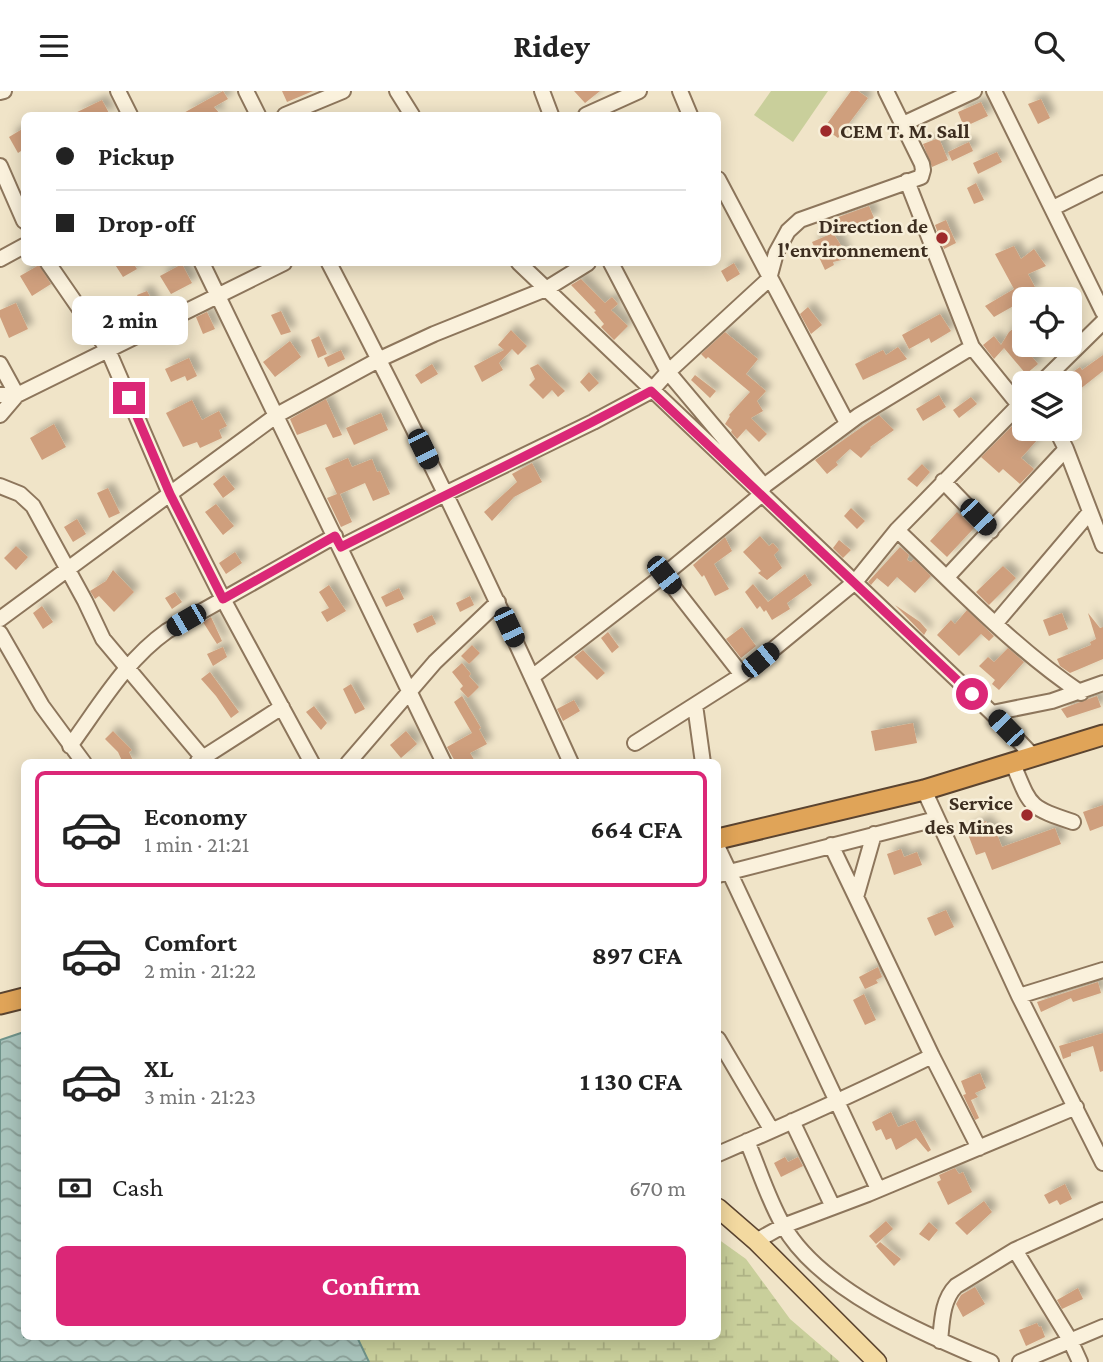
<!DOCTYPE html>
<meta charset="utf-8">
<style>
body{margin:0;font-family:"Crimson Pro",serif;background:#f2f2f2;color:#222;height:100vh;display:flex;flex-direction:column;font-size:26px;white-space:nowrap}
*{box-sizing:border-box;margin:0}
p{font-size:23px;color:#767676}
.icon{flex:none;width:38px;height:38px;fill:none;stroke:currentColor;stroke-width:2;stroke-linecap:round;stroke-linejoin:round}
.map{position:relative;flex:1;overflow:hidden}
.drawer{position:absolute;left:21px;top:668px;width:700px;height:581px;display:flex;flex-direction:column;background:#fff;border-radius:10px;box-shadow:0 4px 18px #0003}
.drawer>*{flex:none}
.banner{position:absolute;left:21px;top:21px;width:700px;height:154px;border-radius:10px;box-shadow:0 4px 18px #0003;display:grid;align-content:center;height:154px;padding:0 35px;background:#fff}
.buttons{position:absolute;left:1012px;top:196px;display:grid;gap:14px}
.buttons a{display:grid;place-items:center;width:70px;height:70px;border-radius:10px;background:#fff;box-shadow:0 4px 18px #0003;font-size:35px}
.end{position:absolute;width:32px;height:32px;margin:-16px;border:9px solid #db2777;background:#fff;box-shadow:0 0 0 4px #fff}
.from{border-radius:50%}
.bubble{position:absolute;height:49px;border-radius:10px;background:#fff;box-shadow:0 4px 18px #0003;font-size:23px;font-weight:700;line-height:49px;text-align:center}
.car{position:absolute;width:21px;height:42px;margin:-21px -10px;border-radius:9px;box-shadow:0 0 5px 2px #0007;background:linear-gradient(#222 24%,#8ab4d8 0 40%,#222 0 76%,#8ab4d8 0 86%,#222 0)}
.banner b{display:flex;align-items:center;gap:24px;height:66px;font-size:26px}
.banner b+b{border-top:2px solid #e0e0e0}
.banner i{width:18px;height:18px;background:#222}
ul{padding:12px 0 0;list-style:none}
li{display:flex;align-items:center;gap:21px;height:116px;margin:0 14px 10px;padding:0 21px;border:4px solid transparent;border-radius:10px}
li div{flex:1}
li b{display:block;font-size:26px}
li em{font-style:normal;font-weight:700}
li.on{border-color:#db2777}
li>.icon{width:63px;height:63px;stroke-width:1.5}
.pay{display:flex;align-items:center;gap:18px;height:77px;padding:0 35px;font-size:26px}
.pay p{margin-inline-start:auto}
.cta{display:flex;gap:14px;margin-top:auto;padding:14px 35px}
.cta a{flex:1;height:80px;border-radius:10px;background:#db2777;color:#fff;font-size:28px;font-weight:700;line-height:80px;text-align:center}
header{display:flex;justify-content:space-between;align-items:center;height:91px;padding:0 35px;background:#fff;font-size:32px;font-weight:700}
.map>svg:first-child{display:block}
.green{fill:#c9cf9b}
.wetland{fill:url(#wetland-marsh)}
.water{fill:url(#water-waves);stroke:#6f938a;stroke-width:2}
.building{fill:#cf9f7d;filter:url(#shadow)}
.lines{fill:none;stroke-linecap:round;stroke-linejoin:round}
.minor-casing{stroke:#8d765c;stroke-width:18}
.major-casing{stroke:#5b4430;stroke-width:21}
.highway-casing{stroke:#5b4430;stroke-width:23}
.minor{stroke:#faf1dc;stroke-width:14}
.major{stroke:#f3d9a0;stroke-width:18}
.highway{stroke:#e0a458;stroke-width:19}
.route{stroke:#db2777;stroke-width:9}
.poi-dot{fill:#9e2a2b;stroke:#f7eed8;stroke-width:2.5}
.labels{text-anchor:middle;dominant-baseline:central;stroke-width:5;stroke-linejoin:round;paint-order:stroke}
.poi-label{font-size:21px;font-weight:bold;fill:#3d2e20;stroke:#f7eed8;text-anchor:end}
</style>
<header><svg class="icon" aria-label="menu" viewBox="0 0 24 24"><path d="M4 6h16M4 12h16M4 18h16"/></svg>Ridey<svg class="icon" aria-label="search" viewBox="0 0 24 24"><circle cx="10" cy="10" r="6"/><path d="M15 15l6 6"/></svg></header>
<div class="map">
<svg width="1103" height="1271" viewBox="0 0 1103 1271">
<defs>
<pattern id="wetland-marsh" width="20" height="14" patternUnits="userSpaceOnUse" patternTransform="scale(1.75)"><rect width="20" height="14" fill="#c9cf9b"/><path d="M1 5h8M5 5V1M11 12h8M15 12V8" fill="none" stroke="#aeb285"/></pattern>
<pattern id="water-waves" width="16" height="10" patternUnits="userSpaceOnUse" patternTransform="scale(1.75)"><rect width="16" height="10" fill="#a9c4bc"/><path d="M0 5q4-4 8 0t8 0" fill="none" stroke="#8ba098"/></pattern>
<filter id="shadow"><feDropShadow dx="6" dy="-6" stdDeviation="3.5" flood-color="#0004"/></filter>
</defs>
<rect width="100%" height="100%" fill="#f0e4c8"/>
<path class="green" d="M771,0H828L793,51L754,24Z"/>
<path class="wetland" d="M718,1148L746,1168L790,1228L840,1271H369L357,1246H718Z"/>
<path class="water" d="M24,941V1246H357L369,1271H0V949Z"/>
<path class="building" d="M223,0L228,8L214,16L221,24H180Z
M282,0H313L287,11Z
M574,0H600L585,12Z
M851,0H858L868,7L838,47L824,37Z
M1041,8L1050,27L1038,33L1028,13Z
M102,9L110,24H71Z
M981,11L988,25L964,36L958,21Z
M24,37V58L18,62L9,46Z
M939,47L948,69L932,76L923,53Z
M969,51L973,60L952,70L948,61Z
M997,61L1002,71L978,83L973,72Z
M976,92L984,109L974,113L967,97Z
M869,115L874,127L856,134L854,130L838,138L833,128Z
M946,129L956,152L944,158L935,134Z
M833,142L842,156L846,168L833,171L834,174L825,179L812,151Z
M1014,155L1021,168L1034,158L1046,175L1028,183L1036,198L1024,205V209L994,226L985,215L1014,198L995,163Z
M114,172H133L137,178L123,186Z
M734,172L740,183L727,191L721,180Z
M182,173L192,192L171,203L160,185Z
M39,174L51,193L32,205L20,185Z
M581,188L605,212L612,206L618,213L611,219L628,235L614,249L601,236L604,233L594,221L596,220L571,194Z
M147,200L155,215L145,220L137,204Z
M16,212L28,238L9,247L0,226V219Z
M808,216L822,234L811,243L800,223Z
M281,220L291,241L281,244L271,224Z
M207,221L215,238L203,243L196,226Z
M940,223L951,240L931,252L929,247L909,258L902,244Z
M1024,229V256L1038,273L1026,283L1004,257L994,268L983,254L994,245L1001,254L1009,241Z
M511,239L527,255L518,264L512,258L499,272L503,279L482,291L474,275L504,259L498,254Z
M725,241L758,268L746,283L766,300L757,310L763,320L751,327L767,343L759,351L746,338L737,348L731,341L732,339L725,333L730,325L729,324L750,301L708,266L706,268L701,263Z
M319,245L327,263L318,267L311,249Z
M290,250L301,266L275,286L263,271Z
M898,256L907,268L863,289L855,273L883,259L886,264Z
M341,259L345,268L328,276L324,267Z
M1103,264V280L1075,302L1064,287L1080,276L1082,279Z
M189,267L197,285L187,290L185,285L171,291L165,278Z
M432,273L438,283L421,293L415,284Z
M538,273L565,300L558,306L552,299L543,308L529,294L535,288L530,277Z
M589,281L599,292L589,301L580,291Z
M695,284L716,300L710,307L691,289Z
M939,304L946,316L923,330L916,318Z
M971,306L977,313L959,327L953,319Z
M326,308L342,344L333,347L326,333L297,344L290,328Z
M192,309L202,329L219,320L227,335L219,339L222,347L200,357L197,351L183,356L166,322Z
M381,322L388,339L354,354L346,337Z
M879,324L894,339L870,356L871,357L861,367L850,358L836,371L838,374L827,383L815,369Z
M1018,329L1024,334V338H1028L1038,348L1021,367L1034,378L1020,393L1003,378L999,382L981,366Z
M54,333L66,356L42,369L30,347Z
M348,367L352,376L372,368L377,381L380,380L390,403L373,410L365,392L340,403L352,431L341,436L327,407L337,403L325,377Z
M532,372L542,391L514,406L492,430L484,421L517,391L512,383Z
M922,373L930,381L917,396L907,388Z
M224,384L235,398L223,407L213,393Z
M108,397L120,422L109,427L97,402Z
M216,413L234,435L223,444L205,421Z
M851,417L865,430L857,438L844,425Z
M957,421L974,437L947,466L930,450Z
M77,428L86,443L73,451L64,436Z
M760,445L769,455L773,452L779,459L774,464L782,477L767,489L758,482L761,480L743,461Z
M725,446L732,460L714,473L729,498L715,505L704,484L702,486L693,474Z
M839,449L851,459L843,467L833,457Z
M16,455L28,466L16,479L4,467Z
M900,456L909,464L907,469L911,471L914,468L931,485L915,502L897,486L888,496L877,487L871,494L868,491Z
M235,461L242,472L226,483L219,472Z
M1003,475L1016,487L989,514L976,501Z
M113,479L134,501L114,521L99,505L95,508L90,500L106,490Z
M805,483L812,494L787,512L790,518L772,529L766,519L764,521L760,515L757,518L745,501L753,493L768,511Z
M329,494L346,520L327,531L321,521L329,517L319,501Z
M399,497L404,508L386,516L381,506Z
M175,501L182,511L172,518L165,507Z
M470,505L474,514L460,521L456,512Z
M895,514L920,531L927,539L924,544Z
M42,515L53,531L43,538L33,522Z
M967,519L994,545L989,550L981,543L959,565L937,544L951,529L955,533Z
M1062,522L1068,538L1049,545L1043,529Z
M1088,522L1100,537L1103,536V568L1070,582L1060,575L1057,568L1091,554L1090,551L1096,548Z
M432,524L436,533L417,542L413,533Z
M211,526L222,550L217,553L203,531Z
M742,536L756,555L741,567L726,548Z
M608,541L619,556L612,562L601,547Z
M472,554L480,562L469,573L461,565Z
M223,556L227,566L213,575L207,563Z
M1008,557L1024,571L999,599L992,593L995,589L979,575L988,566L994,571Z
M583,559L605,582L597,589L574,566Z
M462,572L471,583L469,585L479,596L468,607L460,598L463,595L452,581Z
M210,581L239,621L231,627L216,605L201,588Z
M351,593L365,618L355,623L343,598Z
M462,605L481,637L479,638L487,653L470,662L476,672H456L447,656L472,642L454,611Z
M1097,605L1101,616L1067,627L1061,618Z
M574,609L580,620L563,630L557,618Z
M314,615L327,632L321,639L306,621Z
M913,632L917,652L875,660L871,640Z
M113,640L132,659L129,661L134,672H123L118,661L105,648Z
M406,640L417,653L401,667L390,654Z
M1103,714V735L1090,740L1083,721Z
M986,730L989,737L992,736L995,744L997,743L1002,756L1055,737L1061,753L992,779L985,761L976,764L966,738Z
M901,758L904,766L917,761L922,774L894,784L887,763Z
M946,819L954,836L935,845L927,827Z
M878,876L882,886L876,889L878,892L865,898L859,886Z
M1098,891L1101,902L1073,911L1071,907L1041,921L1037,911Z
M864,903L876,929L865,934L853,909Z
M1103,942V980L1100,981L1093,955L1071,962V965L1063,968L1059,955Z
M980,982L986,997L975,1002L978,1006L971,1009L979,1027L975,1029L963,1004L966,1003L961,990Z
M891,1021L898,1036L915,1029L931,1059L928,1061L916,1047L896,1059L891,1047L886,1049L881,1038L876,1040L872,1031Z
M785,1066L788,1071L798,1066L803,1075L781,1086L774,1072Z
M955,1077L959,1083L963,1081L972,1101L948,1114L937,1091L941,1089L939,1084Z
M1065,1093L1072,1108L1060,1114L1057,1109L1049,1113L1044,1104Z
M984,1110L992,1121L967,1144L955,1132Z
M886,1130L893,1138L876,1153L869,1145Z
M929,1131L938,1139L929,1150L919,1143Z
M880,1151L901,1168L894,1175L876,1155Z
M975,1196L985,1213L963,1226L956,1213L961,1204Z
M1078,1197L1083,1208L1062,1218L1057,1209Z
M1037,1232L1039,1236L1041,1235L1045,1246L1026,1255L1019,1239Z"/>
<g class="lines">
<g class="minor-casing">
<path id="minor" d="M118,0L130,24
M246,0L258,24
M397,0L412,24
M542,0L551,24
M680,0L690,24
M994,0L1103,221
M0,1L4,0
M285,24L343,0
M586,24L639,0
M903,33L974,0
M0,75L24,130
M718,88L847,332
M907,90L972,256L1019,314
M1053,117L1103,92
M0,168L24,155
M48,172L108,259L170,403L223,508L312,672
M202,172L444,672
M329,172C415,336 495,503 571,672
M519,172L992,622L1035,667
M611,172L668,281L764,395
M0,273L17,304H0
M1041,292L1103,231
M0,324L17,304L284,172
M1056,338L1066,358L1103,454
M943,390L991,440
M0,395L20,403L33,415L85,510L103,548L203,667
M897,439C956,495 1013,556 1081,602
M341,456L445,403L593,331L651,300L668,281L769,188L776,162L788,140L800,129L921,86L923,79L922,73L886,0
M664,484L742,584
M947,486L1066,358
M0,528L277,324L380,268L434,243L546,198L588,172
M995,533L1090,421
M0,542L42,615L84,672
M532,586L664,484L761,404L764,395L858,325L972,256
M695,614L703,672
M992,622L1052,610L1103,592
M635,652L742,584L855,491L897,439L1024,309
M70,655C100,614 126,569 167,540L335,445
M198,670L282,616
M348,672L435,571L498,511
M1013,673C1031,716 1028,716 1073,731
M924,699L1019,905L1103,1072
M874,743L856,806L932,965L979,1057
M831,754L856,806
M718,757L878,1098
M718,784L936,728
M1019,905L1103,879
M718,948L771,1038
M792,1030L833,1116
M747,1050C759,1078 768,1108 783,1134C819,1199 925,1244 991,1271
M718,1063C790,1032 861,1000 932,965
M756,1150L783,1135L868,1103L1076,1016
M1015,1159L1070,1249L1080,1271
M940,1250C942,1231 942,1209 956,1195L1015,1159L1103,1119
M1020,1271L1103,1236"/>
</g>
<g class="major-casing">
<path id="major" d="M718,1117L756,1150L877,1271"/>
</g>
<g class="highway-casing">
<path id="highway" d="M718,748L924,699L1103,644
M0,913L24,907"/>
</g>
<use href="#minor" class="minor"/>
<use href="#major" class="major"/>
<use href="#highway" class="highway"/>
</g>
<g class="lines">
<path class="route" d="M129,307L170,403L223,508L335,445L341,456C444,404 550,355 651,300L972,603"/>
</g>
<g class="poi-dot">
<circle cx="826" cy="40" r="7"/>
<circle cx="942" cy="147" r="7"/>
<circle cx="1027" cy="724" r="7"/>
</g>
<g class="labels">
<g class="poi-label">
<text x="840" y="40" text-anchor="start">CEM T. M. Sall</text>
<text x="928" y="135">Direction de<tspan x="928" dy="24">l'environnement</tspan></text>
<text x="1013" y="712">Service<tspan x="1013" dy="24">des Mines</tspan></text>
</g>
</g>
</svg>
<div class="buttons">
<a><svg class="icon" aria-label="locate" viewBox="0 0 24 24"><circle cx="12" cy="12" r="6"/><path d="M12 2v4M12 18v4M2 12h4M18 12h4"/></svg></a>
<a><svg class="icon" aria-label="layers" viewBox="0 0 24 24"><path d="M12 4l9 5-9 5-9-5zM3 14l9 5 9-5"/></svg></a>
</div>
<i class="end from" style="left:972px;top:603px"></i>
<i class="end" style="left:129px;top:307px"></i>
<div class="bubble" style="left:72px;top:205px;width:116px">2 min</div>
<i class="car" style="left:423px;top:358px;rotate:154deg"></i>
<i class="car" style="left:978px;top:426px;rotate:136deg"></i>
<i class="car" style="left:664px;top:484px;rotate:142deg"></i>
<i class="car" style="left:186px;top:529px;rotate:240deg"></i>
<i class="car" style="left:509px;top:536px;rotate:155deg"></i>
<i class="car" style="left:760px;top:569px;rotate:51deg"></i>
<i class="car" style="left:1006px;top:637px;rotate:316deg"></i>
<div class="banner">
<b><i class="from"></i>Pickup</b>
<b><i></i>Drop-off</b>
</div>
<section class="drawer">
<ul>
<li class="on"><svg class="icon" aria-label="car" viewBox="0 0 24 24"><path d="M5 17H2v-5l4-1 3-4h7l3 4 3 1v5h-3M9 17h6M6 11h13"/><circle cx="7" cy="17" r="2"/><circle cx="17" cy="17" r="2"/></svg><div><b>Economy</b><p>1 min · 21:21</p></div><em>664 CFA</em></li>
<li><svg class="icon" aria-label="car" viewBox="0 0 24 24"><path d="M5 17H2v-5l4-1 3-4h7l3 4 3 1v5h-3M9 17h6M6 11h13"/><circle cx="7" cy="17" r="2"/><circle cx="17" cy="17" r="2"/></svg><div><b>Comfort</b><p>2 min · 21:22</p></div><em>897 CFA</em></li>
<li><svg class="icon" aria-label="car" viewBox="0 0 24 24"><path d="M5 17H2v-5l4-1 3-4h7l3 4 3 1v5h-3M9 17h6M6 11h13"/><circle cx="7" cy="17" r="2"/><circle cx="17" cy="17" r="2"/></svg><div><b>XL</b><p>3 min · 21:23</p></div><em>1 130 CFA</em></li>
</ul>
<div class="pay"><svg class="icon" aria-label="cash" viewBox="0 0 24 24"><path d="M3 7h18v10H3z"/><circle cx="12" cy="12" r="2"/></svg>Cash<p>670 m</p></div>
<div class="cta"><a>Confirm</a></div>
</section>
</div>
